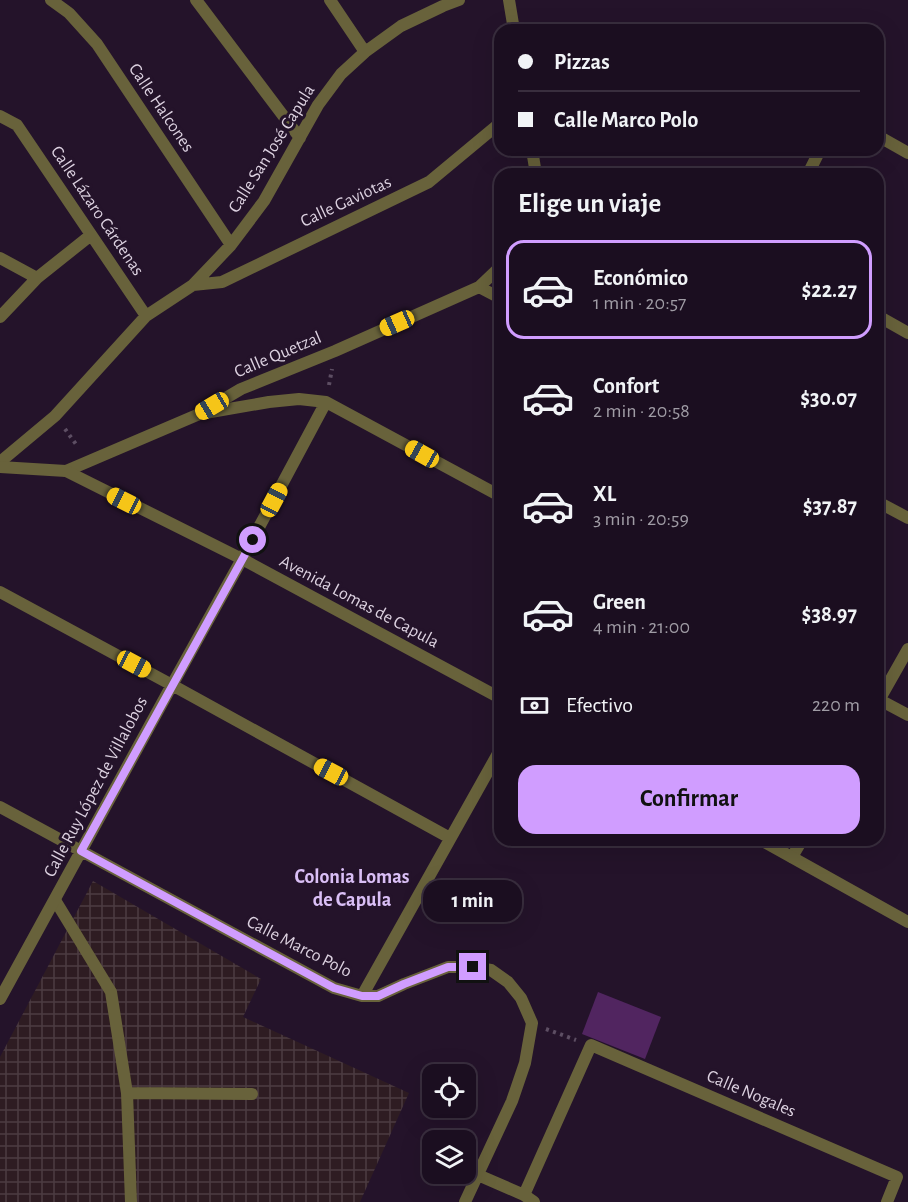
<!DOCTYPE html>
<html lang="es">
<meta charset="utf-8">
<style>
body{margin:0;font-family:"Alegreya Sans",sans-serif;background:#241729;color:#f1f3f6;height:100vh;display:flex;flex-direction:column;font-size:22px;white-space:nowrap}
*{box-sizing:border-box;margin:0}
p{font-size:20px;color:#a09ca5}
.icon{flex:none;width:33px;height:33px;fill:none;stroke:currentColor;stroke-width:2;stroke-linecap:round;stroke-linejoin:round}
.map{position:relative;flex:1;overflow:hidden}
.drawer{position:absolute;left:494px;top:168px;width:390px;height:678px;display:flex;flex-direction:column;background:#1b0e20;border-radius:18px;box-shadow:0 6px 24px #0002,0 0 0 2px #392e3e}
.drawer>*{flex:none}
.hud{position:absolute;left:494px;top:24px;width:390px;height:132px;border-radius:18px;box-shadow:0 6px 24px #0002,0 0 0 2px #392e3e;display:grid;align-content:center;height:132px;padding:0 24px;background:#1b0e20}
.fabs{position:absolute;left:422px;top:1064px;display:grid;gap:12px}
.fabs a{display:grid;place-items:center;width:54px;height:54px;border-radius:12px;background:#1b0e20;box-shadow:0 6px 24px #0002,0 0 0 2px #392e3e;font-size:30px}
.end{position:absolute;width:27px;height:27px;margin:-14px;border:8px solid #d09dff;background:#111;box-shadow:0 0 0 3px #111}
.from{border-radius:50%}
.bubble{position:absolute;height:42px;border-radius:18px;background:#1b0e20;box-shadow:0 6px 24px #0002,0 0 0 2px #392e3e;font-size:20px;font-weight:600;line-height:42px;text-align:center}
.car{position:absolute;width:18px;height:36px;margin:-18px -9px;border-radius:8px;box-shadow:0 0 4px 2px #0007;background:linear-gradient(#f5c518 24%,#345 0 40%,#f5c518 0 76%,#345 0 86%,#f5c518 0)}
.hud b{display:flex;align-items:center;gap:21px;height:57px;font-size:22px}
.hud b+b{border-top:2px solid #392e3e}
.hud i{width:15px;height:15px;background:#f1f3f6}
ul{padding:0;list-style:none}
li{display:flex;align-items:center;gap:18px;height:99px;margin:0 12px 9px;padding:0 12px;border:3px solid transparent;border-radius:18px}
li div{flex:1}
li b{display:block;font-size:22px}
li em{font-style:normal;font-weight:600}
li.on{border-color:#d09dff}
li>.icon{width:54px;height:54px;stroke-width:1.5}
h2{padding:0 24px;font-size:27px;line-height:72px}
.pay{display:flex;align-items:center;gap:15px;height:66px;padding:0 24px;font-size:22px}
.pay p{margin-inline-start:auto}
.primary-button{display:flex;gap:12px;margin-top:auto;padding:12px 24px}
.primary-button a{flex:1;height:69px;border-radius:18px;background:#d09dff;color:#111;font-size:24px;font-weight:600;line-height:69px;text-align:center}
.map>svg:first-child{display:block}
.industrial{fill:url(#industrial-grid)}
.pitch{fill:#512560}
.lines{fill:none;stroke-linecap:round;stroke-linejoin:round}
.path{stroke:#5d4e63;stroke-width:4;stroke-dasharray:3 4.5;stroke-linecap:butt}
.service{stroke:#68623b;stroke-width:12}
.minor{stroke:#68623b;stroke-width:12}
.tertiary{stroke:#68623b;stroke-width:12}
.route{stroke:#d09dff;stroke-width:8}
.labels{text-anchor:middle;dominant-baseline:central;stroke-width:6;stroke-linejoin:round;paint-order:stroke}
.street-label{font-size:18px;fill:#dcd1e0;stroke:#24132a}
.neighbourhood-label{font-size:20px;font-weight:bold;fill:#dabff6;stroke:#24132a}
</style>
<div class="map">
<svg width="908" height="1202" viewBox="0 0 908 1202">
<defs>
<pattern id="industrial-grid" width="8" height="8" patternUnits="userSpaceOnUse" patternTransform="scale(1.5)"><rect width="8" height="8" fill="#2e1c22"/><path d="M0 4h8M4 0v8" fill="none" stroke="#4c3c42"/></pattern>
</defs>
<rect width="100%" height="100%" fill="#24132a"/>
<path class="industrial" d="M93,881L261,979L243,1017L409,1093L360,1202H0V1057Z"/>
<path class="pitch" d="M598,992L661,1017L645,1059L582,1034Z"/>
<g class="lines">
<path class="path" d="M600,174L607,171L615,174
M329,385L332,369
M65,429L78,447
M546,1029L576,1040"/>
<path class="service" d="M55,900L111,992L127,1093L131,1202
M127,1093L252,1094"/>
<path class="minor" d="M51,0L69,13L97,44L231,245
M196,0L300,138
M330,0L365,52
M509,0L514,30
M0,116L17,125L146,316
M878,136L908,153
M532,150L536,174
M808,174L820,150
M0,258L37,278
M193,285L222,282L429,182L500,123
M479,287L500,298
M878,316L908,333
M0,317L37,278L91,235
M205,413L269,402L299,399L326,402L500,496
M0,462L55,416L146,316L193,285L231,245L264,201L318,105L341,74L365,52L401,26L443,6L459,0
M66,471L197,415L241,389L335,351L479,287L500,267
M878,502L908,518
M0,592L172,685L450,838
M878,699L908,715
M878,702L908,649
M0,807L334,988L362,996H378L404,984L448,967H473L491,970L508,982L521,998L532,1023L525,1063L512,1101L465,1202
M792,857L802,840
M362,996L500,750
M0,999L172,685L242,559L326,402
M478,1175L524,1195L534,1202
M524,1195L591,1045L897,1177L887,1202"/>
<path class="tertiary" d="M0,467L66,471L242,559L500,698
M761,840L908,922"/>
</g>
<g class="lines">
<path class="route" d="M253,540L81,851L334,988L362,996H378L404,984L448,967H473"/>
</g>
<g class="labels">
<g class="street-label">
<text transform="translate(161 108) rotate(56)">Calle Halcones</text>
<text transform="translate(272 149) rotate(-58)">Calle San José Capula</text>
<text transform="translate(346 202) rotate(-25)">Calle Gaviotas</text>
<text transform="translate(97 211) rotate(56)">Calle Lázaro Cárdenas</text>
<text transform="translate(278 355) rotate(-23)">Calle Quetzal</text>
<text transform="translate(359 602) rotate(28)">Avenida Lomas de Capula</text>
<text transform="translate(96 787) rotate(-62)">Calle Ruy López de Villalobos</text>
<text transform="translate(299 947) rotate(27)">Calle Marco Polo</text>
<text transform="translate(751 1094) rotate(23)">Calle Nogales</text>
</g>
<g class="neighbourhood-label">
<text x="352" y="877">Colonia Lomas<tspan x="352" dy="23">de Capula</tspan></text>
</g>
</g>
</svg>
<div class="fabs">
<a><svg class="icon" aria-label="locate" viewBox="0 0 24 24"><circle cx="12" cy="12" r="6"/><path d="M12 2v4M12 18v4M2 12h4M18 12h4"/></svg></a>
<a><svg class="icon" aria-label="layers" viewBox="0 0 24 24"><path d="M12 4l9 5-9 5-9-5zM3 14l9 5 9-5"/></svg></a>
</div>
<i class="end from" style="left:253px;top:540px"></i>
<i class="end" style="left:473px;top:967px"></i>
<div class="bubble" style="left:423px;top:880px;width:99px">1 min</div>
<i class="car" style="left:397px;top:323px;rotate:246deg"></i>
<i class="car" style="left:212px;top:406px;rotate:239deg"></i>
<i class="car" style="left:422px;top:454px;rotate:299deg"></i>
<i class="car" style="left:274px;top:500px;rotate:28deg"></i>
<i class="car" style="left:124px;top:501px;rotate:297deg"></i>
<i class="car" style="left:134px;top:664px;rotate:118deg"></i>
<i class="car" style="left:331px;top:772px;rotate:298deg"></i>
<div class="hud">
<b><i class="from"></i>Pizzas</b>
<b><i></i>Calle Marco Polo</b>
</div>
<section class="drawer">
<h2>Elige un viaje</h2>
<ul>
<li class="on"><svg class="icon" aria-label="car" viewBox="0 0 24 24"><path d="M5 17H2v-5l4-1 3-4h7l3 4 3 1v5h-3M9 17h6M6 11h13"/><circle cx="7" cy="17" r="2"/><circle cx="17" cy="17" r="2"/></svg><div><b>Económico</b><p>1 min · 20:57</p></div><em>$22.27</em></li>
<li><svg class="icon" aria-label="car" viewBox="0 0 24 24"><path d="M5 17H2v-5l4-1 3-4h7l3 4 3 1v5h-3M9 17h6M6 11h13"/><circle cx="7" cy="17" r="2"/><circle cx="17" cy="17" r="2"/></svg><div><b>Confort</b><p>2 min · 20:58</p></div><em>$30.07</em></li>
<li><svg class="icon" aria-label="car" viewBox="0 0 24 24"><path d="M5 17H2v-5l4-1 3-4h7l3 4 3 1v5h-3M9 17h6M6 11h13"/><circle cx="7" cy="17" r="2"/><circle cx="17" cy="17" r="2"/></svg><div><b>XL</b><p>3 min · 20:59</p></div><em>$37.87</em></li>
<li><svg class="icon" aria-label="car" viewBox="0 0 24 24"><path d="M5 17H2v-5l4-1 3-4h7l3 4 3 1v5h-3M9 17h6M6 11h13"/><circle cx="7" cy="17" r="2"/><circle cx="17" cy="17" r="2"/></svg><div><b>Green</b><p>4 min · 21:00</p></div><em>$38.97</em></li>
</ul>
<div class="pay"><svg class="icon" aria-label="cash" viewBox="0 0 24 24"><path d="M3 7h18v10H3z"/><circle cx="12" cy="12" r="2"/></svg>Efectivo<p>220 m</p></div>
<div class="primary-button"><a>Confirmar</a></div>
</section>
</div>
